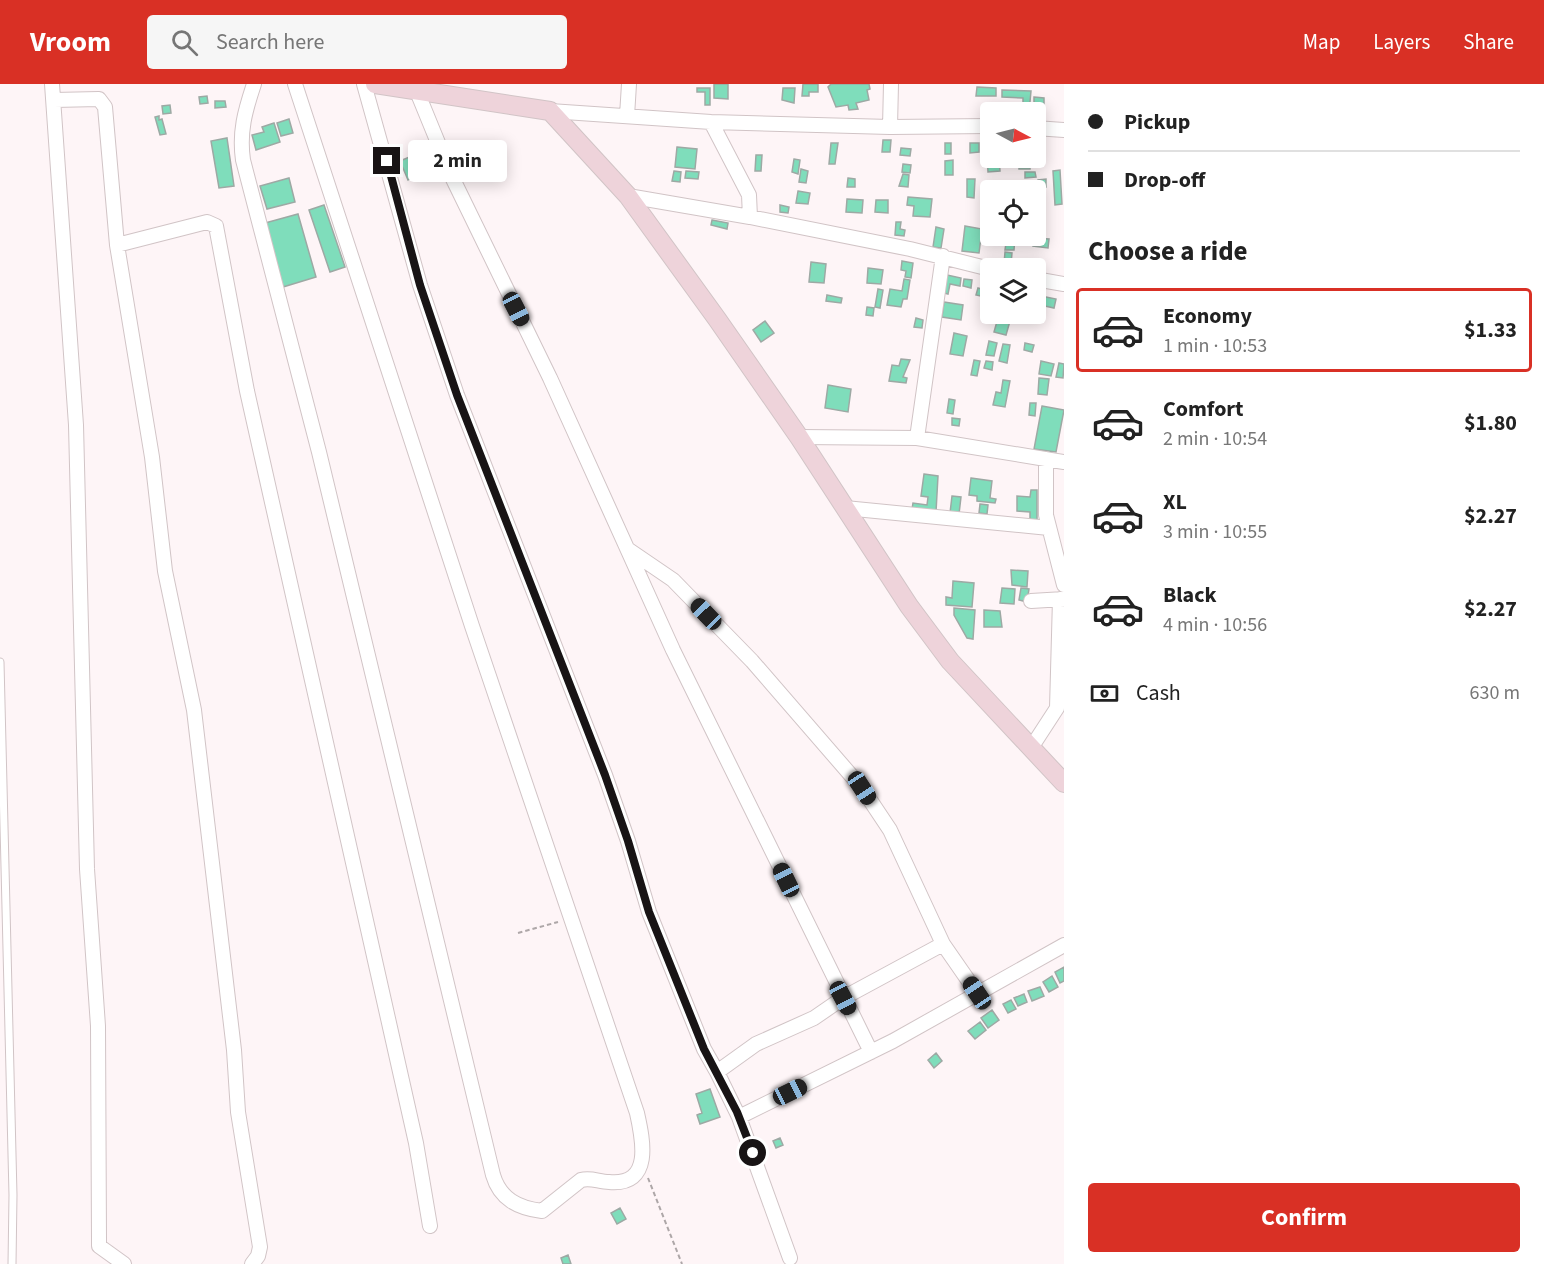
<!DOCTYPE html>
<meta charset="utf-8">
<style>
body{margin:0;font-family:"Source Sans 3",sans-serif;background:#f6f6f6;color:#222;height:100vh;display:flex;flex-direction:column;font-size:22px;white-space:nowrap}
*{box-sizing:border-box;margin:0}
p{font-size:20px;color:#767676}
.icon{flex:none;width:33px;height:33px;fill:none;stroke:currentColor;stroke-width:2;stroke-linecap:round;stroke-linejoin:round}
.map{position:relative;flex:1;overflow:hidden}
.panel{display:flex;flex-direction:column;background:#fff;width:480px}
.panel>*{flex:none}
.guide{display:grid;align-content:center;height:132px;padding:0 24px;background:#fff}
.needle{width:39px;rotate:97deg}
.controls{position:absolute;left:980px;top:18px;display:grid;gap:12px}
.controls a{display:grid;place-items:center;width:66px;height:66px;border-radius:6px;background:#fff;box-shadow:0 3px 15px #0003;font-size:30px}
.end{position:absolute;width:27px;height:27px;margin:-14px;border:8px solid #181415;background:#fff;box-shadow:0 0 0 3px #fff}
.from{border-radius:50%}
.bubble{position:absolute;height:42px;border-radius:6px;background:#fff;box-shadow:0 3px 15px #0003;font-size:20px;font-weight:700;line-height:42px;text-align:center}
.car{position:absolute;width:18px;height:36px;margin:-18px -9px;border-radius:8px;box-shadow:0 0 4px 2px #0007;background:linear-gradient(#222 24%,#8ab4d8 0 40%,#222 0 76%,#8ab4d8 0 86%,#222 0)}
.guide b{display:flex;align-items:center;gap:21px;height:57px;font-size:22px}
.guide b+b{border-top:2px solid #e0e0e0}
.guide i{width:15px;height:15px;background:#222}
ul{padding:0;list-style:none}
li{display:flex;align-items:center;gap:18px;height:84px;margin:0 12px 9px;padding:0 12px;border:3px solid transparent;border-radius:6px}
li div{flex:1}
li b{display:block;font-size:22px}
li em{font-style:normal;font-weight:700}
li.on{border-color:#d93025}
li>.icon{width:54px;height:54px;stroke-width:1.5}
h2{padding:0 24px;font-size:27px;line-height:72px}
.pay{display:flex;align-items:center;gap:15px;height:66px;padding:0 24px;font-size:22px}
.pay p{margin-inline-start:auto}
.action{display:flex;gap:12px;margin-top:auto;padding:12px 24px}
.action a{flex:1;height:69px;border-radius:6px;background:#d93025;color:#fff;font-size:24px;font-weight:700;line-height:69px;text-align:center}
header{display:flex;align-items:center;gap:36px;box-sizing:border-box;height:84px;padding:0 30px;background:#d93025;color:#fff}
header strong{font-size:28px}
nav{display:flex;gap:33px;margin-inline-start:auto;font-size:21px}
.search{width:420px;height:54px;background:#f6f6f6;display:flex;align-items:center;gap:15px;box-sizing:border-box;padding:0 21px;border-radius:6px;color:#767676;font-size:22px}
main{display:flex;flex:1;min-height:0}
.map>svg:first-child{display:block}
.building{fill:#7fddbb;stroke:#9da9a4;stroke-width:1.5}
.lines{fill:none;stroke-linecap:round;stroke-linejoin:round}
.lane-casing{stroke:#d1c4c6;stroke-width:9}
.street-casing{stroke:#d1c4c6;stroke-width:16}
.secondary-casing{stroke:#d1c4c6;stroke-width:20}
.path{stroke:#aea7a8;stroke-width:2;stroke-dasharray:4.5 3;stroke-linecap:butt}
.lane{stroke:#fff;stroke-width:7}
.street{stroke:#fff;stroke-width:14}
.secondary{stroke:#eed3da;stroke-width:18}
.route{stroke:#181415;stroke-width:8}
</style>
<header>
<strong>Vroom</strong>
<div class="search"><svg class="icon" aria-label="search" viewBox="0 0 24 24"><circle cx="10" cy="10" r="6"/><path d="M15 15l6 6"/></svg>Search here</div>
<nav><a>Map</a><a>Layers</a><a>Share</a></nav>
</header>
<main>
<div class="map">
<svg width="1064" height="1180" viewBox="0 0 1064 1180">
<rect width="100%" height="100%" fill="#fef5f7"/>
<path class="building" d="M714,0H728V15L714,14Z
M803,0H818V8H809V12H802Z
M831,0H869L870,5L867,6L869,16L856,19L858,25L849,26L848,21L836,23L828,3Z
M977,3L996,4V12H976Z
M697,4H710V21H705V8H697Z
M783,4H795L794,19L782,16Z
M1002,6L1031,7L1029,28H1023V14L1002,13Z
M207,12L208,19L200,20L199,13Z
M1034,13L1044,14V22L1034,21Z
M215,17H225L226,23L215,24Z
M170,21L171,29L163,30L162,22Z
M159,32V36L162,35L166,50L160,51L155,33Z
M289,35L293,49L281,52L277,39Z
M274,39L280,58L256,66L252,51L264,48L262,43Z
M227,54L234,102L219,104L211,57Z
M883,56H891L890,68H882Z
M831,59H838L835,80H829Z
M945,59H951V70H945Z
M970,59H979V68L970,69Z
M677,63L697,65L695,85L675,83Z
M434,64L443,75L439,81L432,83L426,80L424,73L427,66Z
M901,64L911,65L910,72L900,71Z
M990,69V74H999L1000,87L988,88L987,70Z
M756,71H762L761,87H755Z
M412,72L415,77L412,79L417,91L408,96L400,77Z
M1012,74H1030V85H1019V81L1012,80Z
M794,75L800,76L798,90L792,88Z
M953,76V91H945V77Z
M903,80L911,81L910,89L902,88Z
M801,85L808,87L806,99L799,98Z
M1060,86L1062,120L1055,121L1053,87Z
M674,87L681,88L680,98L672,97Z
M686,87L699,88L698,95L685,94Z
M1025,88H1035L1036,93L1025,94Z
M903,90L909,91L908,103L899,102Z
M289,94L295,118L267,125L260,102Z
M848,94L855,95V103H847Z
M967,95H975L974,114L967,113Z
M1046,95V103H1038V96Z
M798,107L810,109L808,120L796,119Z
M908,113L932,115L930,133L913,132L914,122L907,121Z
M847,115L863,116L862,129L846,128Z
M876,116H888V129L875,128Z
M324,121L345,183L330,188L309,126Z
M780,121L789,123L788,129L780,128Z
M298,130L316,193L283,203L265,139Z
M712,136L728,139L727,145L711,141Z
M896,138H901L900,145L905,146L904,152L895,151Z
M965,142L982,145L979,169L962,167Z
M936,143L944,145L941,164L933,163Z
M992,152H1005L1004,157L992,156Z
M1007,152H1015L1014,166H1005Z
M1034,154L1049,155L1048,164L1033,162Z
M1005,168L1012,169L1011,180H1004Z
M902,177L913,179L911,194L905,193L906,187L901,186Z
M811,178L826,180L824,199L809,198Z
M868,184L883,186L881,200L867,199Z
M947,191L961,194L960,202L950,200L948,210L944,209Z
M904,195L910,196L907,215H903L901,223L887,221L890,205L902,207Z
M964,195L972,196L971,204L963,202Z
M978,204L990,207V214L976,211Z
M878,205L883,206L880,224L875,223Z
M827,211L842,214L841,219L826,217Z
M1041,212L1056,215L1054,224L1040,221Z
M944,218L963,221L961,236L942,233Z
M867,223L874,224L873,232L866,231Z
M916,234L923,236L922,244L914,243Z
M998,234L1010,237L1006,251L994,248Z
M765,237L774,249L761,258L753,246Z
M954,249L967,252L963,272L950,270Z
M989,257L997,259L994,272L986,271Z
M1025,259L1034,261L1032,268L1024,266Z
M1003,260L1010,261L1007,279L999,277Z
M901,275L910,276L903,293L907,294L906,299L889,297L892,281L899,282Z
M974,276L980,277L977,292L971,291Z
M986,277L993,278L992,286L984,284Z
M1041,277L1054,280L1051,292L1039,290Z
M1059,279L1064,280L1063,294L1056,293Z
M1039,294L1049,295L1047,311L1038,310Z
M1003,296L1010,297L1005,323L993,321L996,308L1001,309Z
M828,301L851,305L848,328L825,324Z
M949,315L955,316L953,330L947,329Z
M1030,319H1036L1035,332L1029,331Z
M1042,322L1064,326L1056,368L1034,365Z
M952,334L960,335L959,342L952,341Z
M924,390L938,392L936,428L912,425L913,419L927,421L928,413L921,412Z
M971,394L992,397L990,414L996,415L995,419L977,417V412L969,411Z
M1031,406H1037V439H1030V428L1017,427V412L1030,413Z
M952,412L961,413L959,430L950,429Z
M980,420L988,421L987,430L979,429Z
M1011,486L1028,487L1027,503L1012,501Z
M953,497L974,499L972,523L946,521V513L952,514Z
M1002,504L1015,505L1014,520L1000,519Z
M1021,504L1029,505L1027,518L1019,516Z
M954,524L975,526L973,555L967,554L954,531Z
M984,526L1000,527L1002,543H984Z
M1064,883V897L1060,899L1055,888Z
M1052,892L1058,903L1049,908L1043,898Z
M1040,903L1044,912L1032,917L1028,907Z
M1024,910L1027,918L1018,922L1014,914Z
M1011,916L1016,925L1008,929L1003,920Z
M992,926L999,936L988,944L981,934Z
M980,938L986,946L975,955L968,947Z
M936,969L942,977L934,984L928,976Z
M710,1005L720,1033L700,1040L697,1031L702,1029L696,1010Z
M780,1054L783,1061L776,1064L773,1057Z
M620,1124L626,1135L617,1140L611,1129Z
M568,1171L571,1180H563L561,1174Z"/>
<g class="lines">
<g class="lane-casing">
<path id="lane" d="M0,578L13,1111L12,1180"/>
</g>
<g class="street-casing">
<path id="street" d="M52,0L76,341L87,785L98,942L99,1156V1162L124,1180
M254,0C245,27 239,48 243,76L319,368L493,1091C500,1115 518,1124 542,1127L581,1096C591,1093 599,1098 609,1098C653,1102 643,1056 637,1029L472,542L295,0
M364,0L420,201L457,311L605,691L628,757L649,828L704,965L717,988
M416,5L452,93L550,294L673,566L871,968
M54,16L99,15L105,23L117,161L152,373L165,487L194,626L234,966L238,1028L260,1163L258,1172L252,1180
M550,27L711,38L890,43L990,42
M627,32L629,0
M711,38L749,111L750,133L910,165L990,185
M890,43L891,0
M1035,44L1064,46
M628,112L750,133
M117,161L207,138L216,142L247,307L416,1059L430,1142
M1035,195L1064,200
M799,353L917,354L1064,378
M917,354L943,172
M1046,375V431L1064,501
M845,424L1049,444
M629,466L673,496L752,577L862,704L890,746L943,860L843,914L814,934L756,960L717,988L739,1033L893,957L1064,861
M1031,517L1064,515
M1031,664L1057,624L1060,515
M943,860L977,909
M739,1033L790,1174"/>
</g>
<g class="secondary-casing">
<path id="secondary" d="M375,0L550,27L628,112L717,235L799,353L909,522L950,577L1064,699"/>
</g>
<path class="path" d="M518,849L558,838
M648,1094L682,1180"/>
<use href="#lane" class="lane"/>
<use href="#street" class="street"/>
<use href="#secondary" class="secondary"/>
</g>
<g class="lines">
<path class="route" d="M387,77L420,201L457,311L605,691L628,757L649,828L704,965L737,1028L753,1069"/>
</g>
</svg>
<div class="controls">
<a><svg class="needle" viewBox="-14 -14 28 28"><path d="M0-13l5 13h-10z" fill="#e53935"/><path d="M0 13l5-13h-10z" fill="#767676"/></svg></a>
<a><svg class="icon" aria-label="locate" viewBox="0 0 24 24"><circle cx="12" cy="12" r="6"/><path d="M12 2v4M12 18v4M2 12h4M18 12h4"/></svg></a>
<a><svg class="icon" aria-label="layers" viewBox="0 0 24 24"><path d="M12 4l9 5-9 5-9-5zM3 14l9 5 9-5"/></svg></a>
</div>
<i class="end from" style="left:753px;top:1069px"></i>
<i class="end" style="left:387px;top:77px"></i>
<div class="bubble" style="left:408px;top:56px;width:99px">2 min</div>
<i class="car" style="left:516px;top:225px;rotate:153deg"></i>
<i class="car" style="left:706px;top:530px;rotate:316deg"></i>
<i class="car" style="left:862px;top:704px;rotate:147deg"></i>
<i class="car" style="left:786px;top:796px;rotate:334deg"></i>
<i class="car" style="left:977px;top:909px;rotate:326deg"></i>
<i class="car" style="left:843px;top:914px;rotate:152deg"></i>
<i class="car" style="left:790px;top:1008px;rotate:64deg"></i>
</div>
<section class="panel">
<div class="guide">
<b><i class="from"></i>Pickup</b>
<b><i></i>Drop-off</b>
</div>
<h2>Choose a ride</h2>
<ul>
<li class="on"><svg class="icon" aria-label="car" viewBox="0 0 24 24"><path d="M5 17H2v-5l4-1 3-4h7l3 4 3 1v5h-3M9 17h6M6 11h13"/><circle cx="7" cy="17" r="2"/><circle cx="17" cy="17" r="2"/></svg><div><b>Economy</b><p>1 min · 10:53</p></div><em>$1.33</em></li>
<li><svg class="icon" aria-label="car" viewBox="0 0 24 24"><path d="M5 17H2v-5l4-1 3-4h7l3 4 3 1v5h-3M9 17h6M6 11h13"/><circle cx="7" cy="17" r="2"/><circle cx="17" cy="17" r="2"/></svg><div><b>Comfort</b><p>2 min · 10:54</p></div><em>$1.80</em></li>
<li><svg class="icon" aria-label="car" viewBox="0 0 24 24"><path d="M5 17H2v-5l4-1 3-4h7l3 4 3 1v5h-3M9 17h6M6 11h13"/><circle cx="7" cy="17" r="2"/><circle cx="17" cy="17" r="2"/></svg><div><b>XL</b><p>3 min · 10:55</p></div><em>$2.27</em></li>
<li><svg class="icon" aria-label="car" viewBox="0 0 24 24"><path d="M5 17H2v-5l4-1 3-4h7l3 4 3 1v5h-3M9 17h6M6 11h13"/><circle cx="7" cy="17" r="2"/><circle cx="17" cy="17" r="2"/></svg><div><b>Black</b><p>4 min · 10:56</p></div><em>$2.27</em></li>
</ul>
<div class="pay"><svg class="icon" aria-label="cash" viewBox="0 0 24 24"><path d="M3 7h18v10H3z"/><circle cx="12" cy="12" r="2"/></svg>Cash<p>630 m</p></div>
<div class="action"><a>Confirm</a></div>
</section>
</main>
